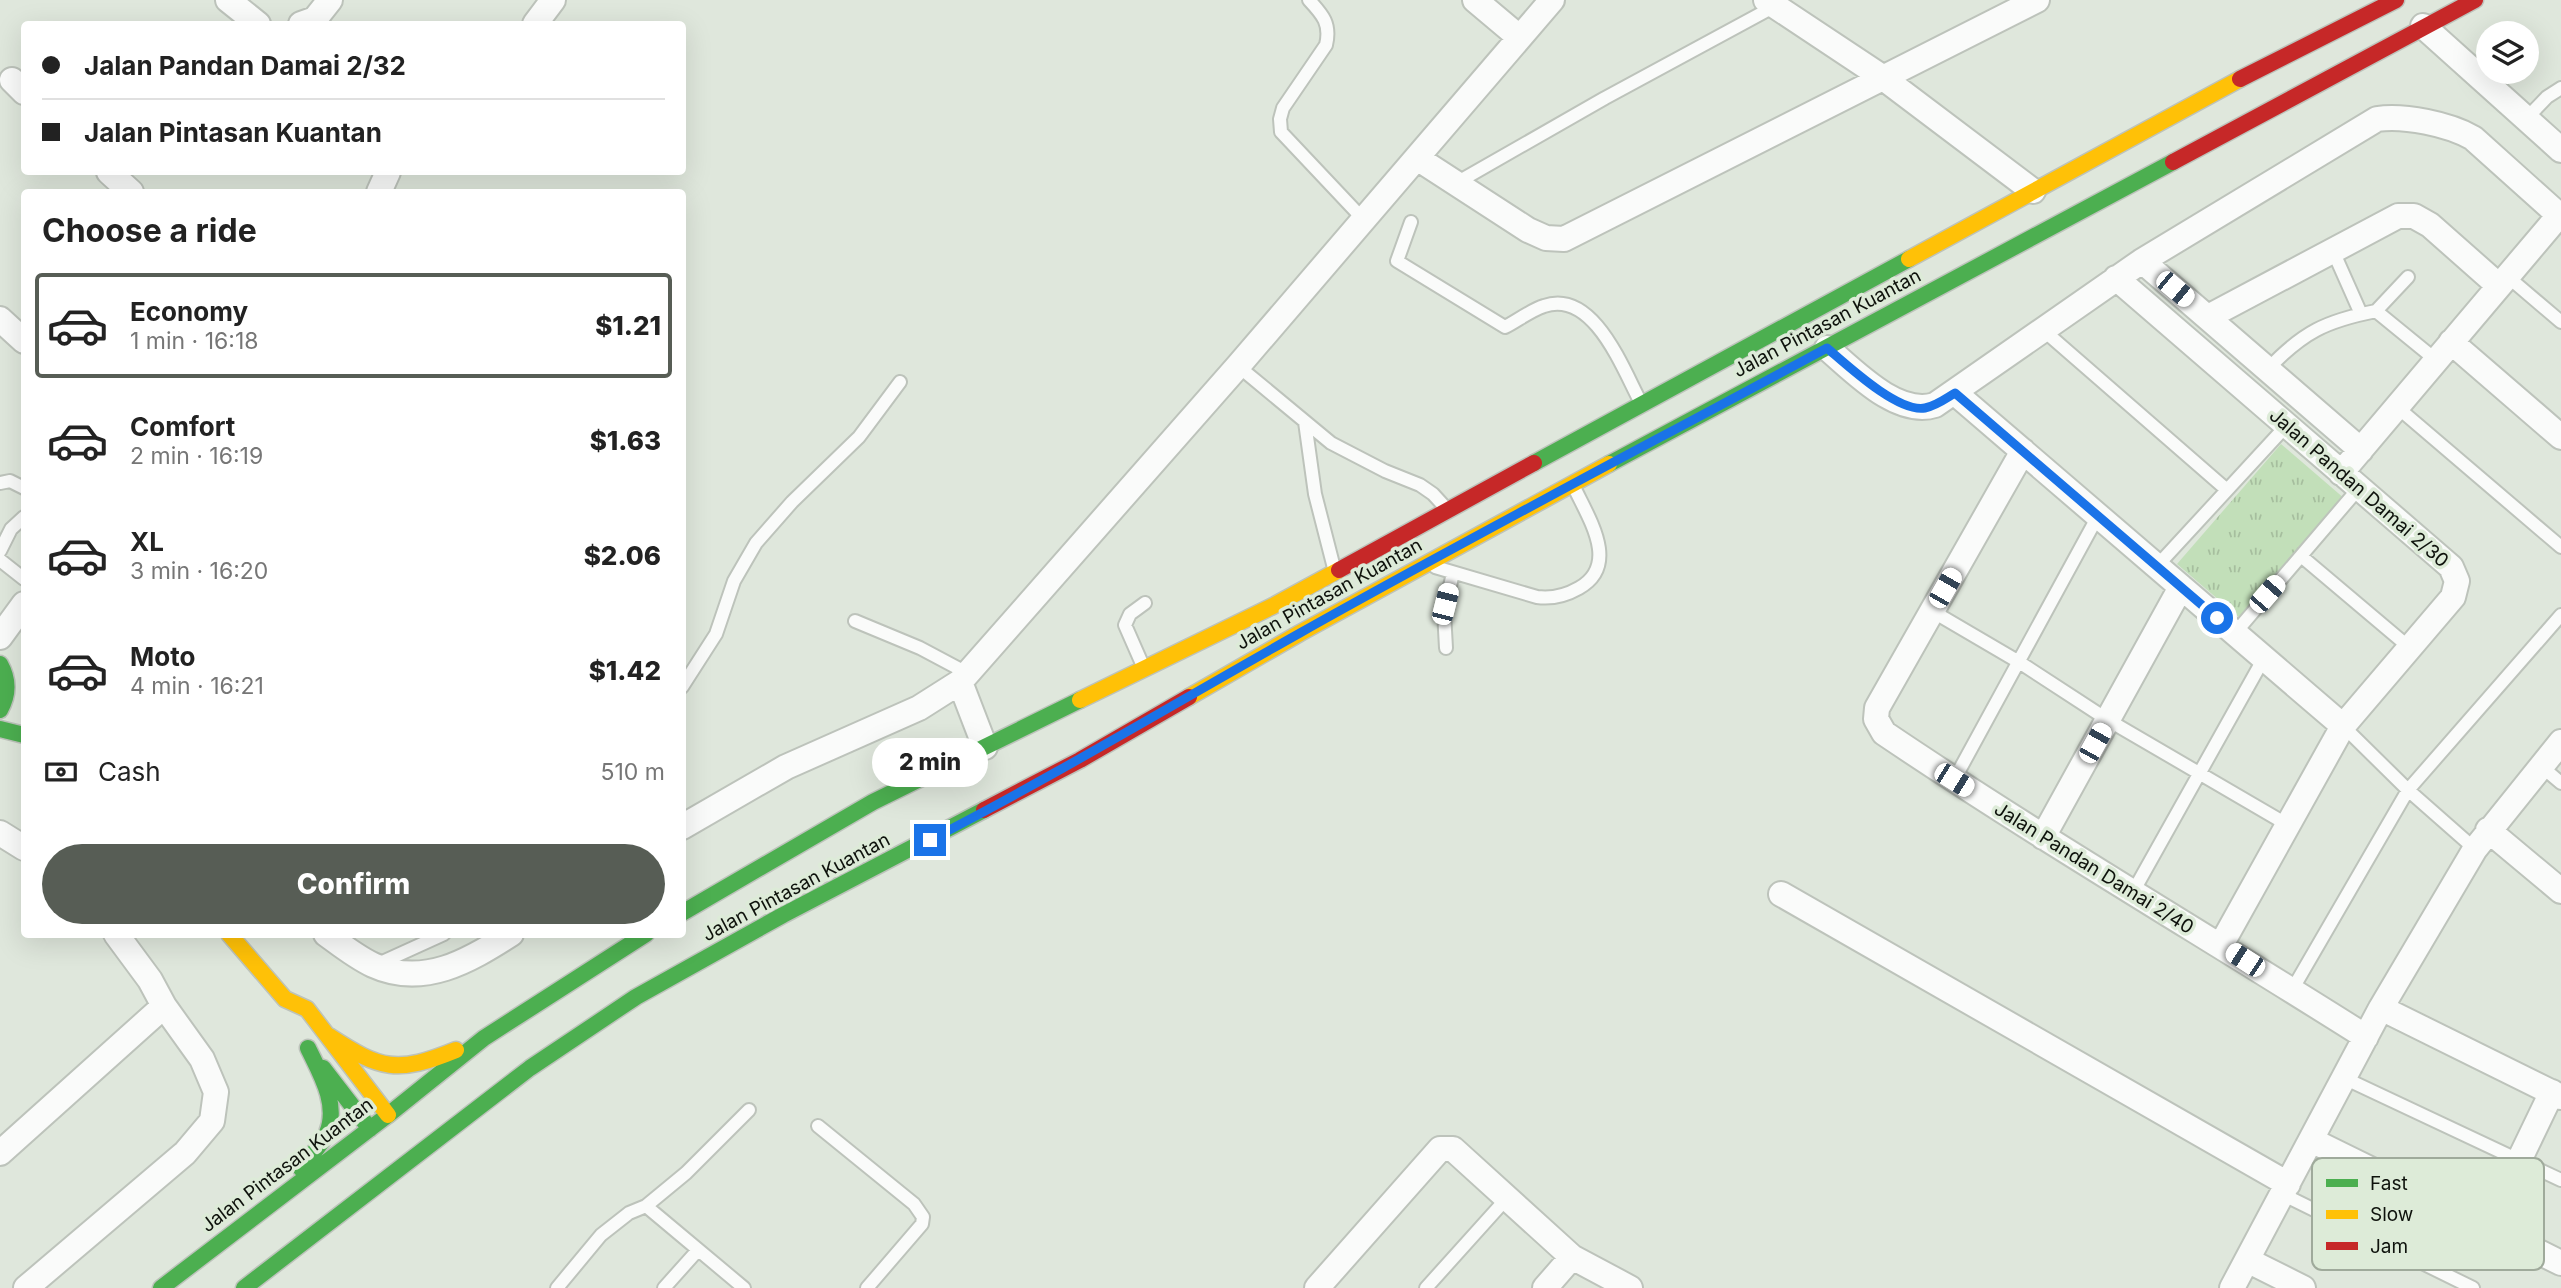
<!DOCTYPE html>
<meta charset="utf-8">
<style>
body{margin:0;font-family:Inter,sans-serif;background:#f2f2f2;color:#222;height:100vh;display:flex;flex-direction:column;font-size:26px;white-space:nowrap}
*{box-sizing:border-box;margin:0}
p{font-size:23px;color:#767676}
.icon{flex:none;width:38px;height:38px;fill:none;stroke:currentColor;stroke-width:2;stroke-linecap:round;stroke-linejoin:round}
.map{position:relative;flex:1;overflow:hidden}
.panel{position:absolute;left:21px;top:189px;width:665px;height:749px;display:flex;flex-direction:column;background:#fff;border-radius:7px;box-shadow:0 7px 28px #0002}
.panel>*{flex:none}
.guide{position:absolute;left:21px;top:21px;width:665px;height:154px;border-radius:7px;box-shadow:0 7px 28px #0002;display:grid;align-content:center;height:154px;padding:0 21px;background:#fff}
.controls{position:absolute;left:2476px;top:21px;display:grid;gap:14px}
.controls a{display:grid;place-items:center;width:63px;height:63px;border-radius:50%;background:#fff;box-shadow:0 7px 28px #0002;font-size:35px}
.end{position:absolute;width:32px;height:32px;margin:-16px;border:9px solid #1a73e8;background:#fff;box-shadow:0 0 0 4px #fff}
.from{border-radius:50%}
.bubble{position:absolute;height:49px;border-radius:24px;background:#fff;box-shadow:0 7px 28px #0002;font-size:23px;font-weight:800;line-height:49px;text-align:center}
.car{position:absolute;width:21px;height:42px;margin:-21px -10px;border-radius:9px;box-shadow:0 0 5px 2px #0007;background:linear-gradient(#fff 24%,#345 0 40%,#fff 0 76%,#345 0 86%,#fff 0)}
.guide b{display:flex;align-items:center;gap:24px;height:66px;font-size:26px}
.guide b+b{border-top:2px solid #e0e0e0}
.guide i{width:18px;height:18px;background:#222}
ul{padding:0;list-style:none}
li{display:flex;align-items:center;gap:21px;height:105px;margin:0 14px 10px;padding:0 7px;border:4px solid transparent;border-radius:7px}
li div{flex:1}
li b{display:block;font-size:26px}
li em{font-style:normal;font-weight:800}
li.current{border-color:#575d55}
li>.icon{width:63px;height:63px;stroke-width:1.5}
h2{padding:0 21px;font-size:32px;line-height:84px}
.pay{display:flex;align-items:center;gap:18px;height:77px;padding:0 21px;font-size:26px}
.pay p{margin-inline-start:auto}
.action{display:flex;gap:14px;margin-top:auto;padding:14px 21px}
.action a{flex:1;height:80px;border-radius:42px;background:#575d55;color:#fff;font-size:28px;font-weight:800;line-height:80px;text-align:center}
.map>svg:first-child{display:block}
.park{fill:url(#park-tufts)}
.lines{fill:none;stroke-linecap:round;stroke-linejoin:round}
.lane-casing{stroke:#bdc3bb;stroke-width:16}
.street-casing{stroke:#bdc3bb;stroke-width:28}
.fast-casing{stroke:#bdc3bb;stroke-width:19}
.slow-casing{stroke:#bdc3bb;stroke-width:19}
.jam-casing{stroke:#bdc3bb;stroke-width:19}
.lane{stroke:#fafbfa;stroke-width:12}
.street{stroke:#fafbfa;stroke-width:24}
.fast{stroke:#4caf50;stroke-width:16}
.slow{stroke:#ffc107;stroke-width:16}
.jam{stroke:#c62828;stroke-width:16}
.route{stroke:#1a73e8;stroke-width:9}
.labels{text-anchor:middle;dominant-baseline:central;stroke-width:7;stroke-linejoin:round;paint-order:stroke}
.street-label{font-size:19px;fill:#0e120c;stroke:#ddebd8}
.key{fill:#ddebd8;stroke:#9faa9b;stroke-width:2}
.key-label{font-size:19px;fill:#0e120c}
</style>
<div class="map">
<svg width="2561" height="1288" viewBox="0 0 2561 1288">
<defs>
<pattern id="park-tufts" width="24" height="20" patternUnits="userSpaceOnUse" patternTransform="scale(1.75)"><rect width="24" height="20" fill="#c2dfb9"/><path d="M3 7l-1-3M5 7V3M7 7l1-3M15 17l-1-3M17 17v-4M19 17l1-3" fill="none" stroke="#a6be9e"/></pattern>
</defs>
<rect width="100%" height="100%" fill="#dfe7dc"/>
<path class="park" d="M2281,444L2345,499L2241,619L2177,564Z"/>
<g class="lines">
<g class="lane-casing">
<path id="lane" d="M1309,0C1323,15 1331,24 1326,45L1283,108L1280,119L1281,132L1364,220
M2526,119L2547,97L2561,88
M1458,182L1605,98L1775,6
M1411,222L1397,261L1505,327C1517,321 1531,310 1544,306C1593,289 1622,367 1640,401
M2333,251L2361,314
M2507,276L2561,322
M2408,277L2376,311L2436,360
M2042,329L2227,490
M1238,366L1331,443L1385,471L1420,485L1433,494L1444,506
M2268,369C2303,332 2326,321 2376,311
M2397,407L2561,547
M1305,422L1315,494L1334,568
M0,483L10,481L24,488
M0,551L11,529L24,517
M2301,556L2410,648
M0,560L24,579
M2157,566L2287,425
M1435,567L1537,597C1552,599 1565,596 1579,588C1620,565 1589,519 1574,487
M1932,611L2019,662L2108,720L2288,825
M855,621L920,648L967,673
M2235,633L2359,488
M1446,648L1444,612L1453,573
M1143,666L1125,625L1130,614L1145,603
M682,687L716,634L734,581L756,543L792,502L859,437L900,382
M2343,726L2408,790L2475,849
M2541,766L2561,783
M1954,780L2098,516
M2133,892L2264,658
M378,964L444,934
M2292,990L2408,790L2561,615
M2344,1078L2561,1180
M818,1126L914,1204L923,1217L922,1224L867,1288
M2282,1194L2473,1288
M646,1206L744,1288
M557,1288L601,1235L629,1213L646,1206L686,1173L749,1110
M664,1288L698,1250
M1426,1288L1507,1198"/>
</g>
<g class="street-casing">
<path id="street" d="M228,0L258,24
M1475,0L1519,37
M1766,0L1882,77L2033,191
M301,24L315,19L330,0
M535,24L553,0
M2423,26L2561,150
M12,80L24,92
M1417,158L1528,230L1546,238L1564,239L2037,0
M109,172L131,192
M379,192L388,172
M2142,261L2361,450
M2116,278L2451,567L2457,581L2453,597L2343,726L2221,945
M2208,317L2398,216H2414L2430,225L2499,286
M0,319L24,341
M2451,342L2561,437
M1827,348C1854,371 1897,417 1935,405L2142,261L2377,119C2404,115 2449,124 2473,138L2561,217
M1955,393L2343,726
M2023,451L1877,708L1876,719L1884,733C2041,839 2205,935 2366,1037
M2341,473L2561,213
M0,637L24,604
M985,747L960,682L1238,366L1552,0
M682,827L786,767L919,708L960,682
M2488,830L2561,891
M0,833L24,848
M2043,837L2181,587
M1781,894L2288,1184
M326,934C341,945 356,957 373,965C423,988 469,961 511,934
M2381,1008L2561,1097
M2311,1140L2561,1263
M0,1153L164,1006
M2487,1227L2552,1092
M2247,1260L2303,1288
M26,1288L185,1153L212,1121L216,1092L202,1059L164,1006L150,980L116,934
M1317,1288L1440,1149H1453L1572,1257L1630,1288
M1545,1288L1572,1257
M2232,1288L2381,1008L2475,849L2561,742"/>
</g>
<g class="fast-casing">
<path id="fast" d="M1534,463L1909,259
M1609,464L2173,162
M0,664C9,680 9,694 0,710
M0,729L24,735
M682,913L873,802L1080,700
M323,1068L370,1129
M301,1169C309,1157 321,1146 327,1133C339,1104 320,1073 308,1048
M161,1288L388,1115L484,1038L646,934
M244,1288L530,1068L636,997L783,915L984,810"/>
</g>
<g class="slow-casing">
<path id="slow" d="M1909,259L2240,79
M1189,697L1300,633L1609,464
M1080,700L1273,606L1339,570
M229,934L285,999L307,1009L388,1115
M329,1036C381,1070 397,1074 456,1050"/>
</g>
<g class="jam-casing">
<path id="jam" d="M2240,79L2396,0
M2173,162L2475,0
M1339,570L1534,463
M984,810L1080,760L1189,697"/>
</g>
<use href="#lane" class="lane"/>
<use href="#street" class="street"/>
<use href="#fast" class="fast"/>
<use href="#slow" class="slow"/>
<use href="#jam" class="jam"/>
</g>
<g class="lines">
<path class="route" d="M930,840C1056,775 1177,702 1300,633C1474,535 1651,443 1827,348C1847,365 1898,413 1925,408C1936,406 1945,399 1955,393L2217,618"/>
</g>
<g class="labels">
<g class="street-label">
<text transform="translate(1827 323) rotate(-28)">Jalan Pintasan Kuantan</text>
<text transform="translate(2359 488) rotate(41)">Jalan Pandan Damai 2/30</text>
<text transform="translate(1329 594) rotate(-29)">Jalan Pintasan Kuantan</text>
<text transform="translate(2094 868) rotate(32)">Jalan Pandan Damai 2/40</text>
<text transform="translate(796 887) rotate(-28)">Jalan Pintasan Kuantan</text>
<text transform="translate(287 1165) rotate(-37)">Jalan Pintasan Kuantan</text>
</g>
</g>
<rect x="2312" y="1158" width="232" height="112" rx="10" class="key"/>
<rect x="2326" y="1179" width="32" height="8" fill="#4caf50"/>
<rect x="2326" y="1210" width="32" height="9" fill="#ffc107"/>
<rect x="2326" y="1242" width="32" height="8" fill="#c62828"/>
<g class="key-label">
<text x="2370" y="1190">Fast</text>
<text x="2370" y="1221">Slow</text>
<text x="2370" y="1253">Jam</text>
</g>
</svg>
<div class="controls">
<a><svg class="icon" aria-label="layers" viewBox="0 0 24 24"><path d="M12 4l9 5-9 5-9-5zM3 14l9 5 9-5"/></svg></a>
</div>
<i class="end from" style="left:2217px;top:618px"></i>
<i class="end" style="left:930px;top:840px"></i>
<div class="bubble" style="left:872px;top:738px;width:116px">2 min</div>
<i class="car" style="left:2175px;top:289px;rotate:130deg"></i>
<i class="car" style="left:1945px;top:588px;rotate:30deg"></i>
<i class="car" style="left:2267px;top:594px;rotate:41deg"></i>
<i class="car" style="left:1445px;top:604px;rotate:14deg"></i>
<i class="car" style="left:2095px;top:743px;rotate:29deg"></i>
<i class="car" style="left:1954px;top:780px;rotate:122deg"></i>
<i class="car" style="left:2245px;top:960px;rotate:303deg"></i>
<div class="guide">
<b><i class="from"></i>Jalan Pandan Damai 2/32</b>
<b><i></i>Jalan Pintasan Kuantan</b>
</div>
<section class="panel">
<h2>Choose a ride</h2>
<ul>
<li class="current"><svg class="icon" aria-label="car" viewBox="0 0 24 24"><path d="M5 17H2v-5l4-1 3-4h7l3 4 3 1v5h-3M9 17h6M6 11h13"/><circle cx="7" cy="17" r="2"/><circle cx="17" cy="17" r="2"/></svg><div><b>Economy</b><p>1 min · 16:18</p></div><em>$1.21</em></li>
<li><svg class="icon" aria-label="car" viewBox="0 0 24 24"><path d="M5 17H2v-5l4-1 3-4h7l3 4 3 1v5h-3M9 17h6M6 11h13"/><circle cx="7" cy="17" r="2"/><circle cx="17" cy="17" r="2"/></svg><div><b>Comfort</b><p>2 min · 16:19</p></div><em>$1.63</em></li>
<li><svg class="icon" aria-label="car" viewBox="0 0 24 24"><path d="M5 17H2v-5l4-1 3-4h7l3 4 3 1v5h-3M9 17h6M6 11h13"/><circle cx="7" cy="17" r="2"/><circle cx="17" cy="17" r="2"/></svg><div><b>XL</b><p>3 min · 16:20</p></div><em>$2.06</em></li>
<li><svg class="icon" aria-label="car" viewBox="0 0 24 24"><path d="M5 17H2v-5l4-1 3-4h7l3 4 3 1v5h-3M9 17h6M6 11h13"/><circle cx="7" cy="17" r="2"/><circle cx="17" cy="17" r="2"/></svg><div><b>Moto</b><p>4 min · 16:21</p></div><em>$1.42</em></li>
</ul>
<div class="pay"><svg class="icon" aria-label="cash" viewBox="0 0 24 24"><path d="M3 7h18v10H3z"/><circle cx="12" cy="12" r="2"/></svg>Cash<p>510 m</p></div>
<div class="action"><a>Confirm</a></div>
</section>
</div>
